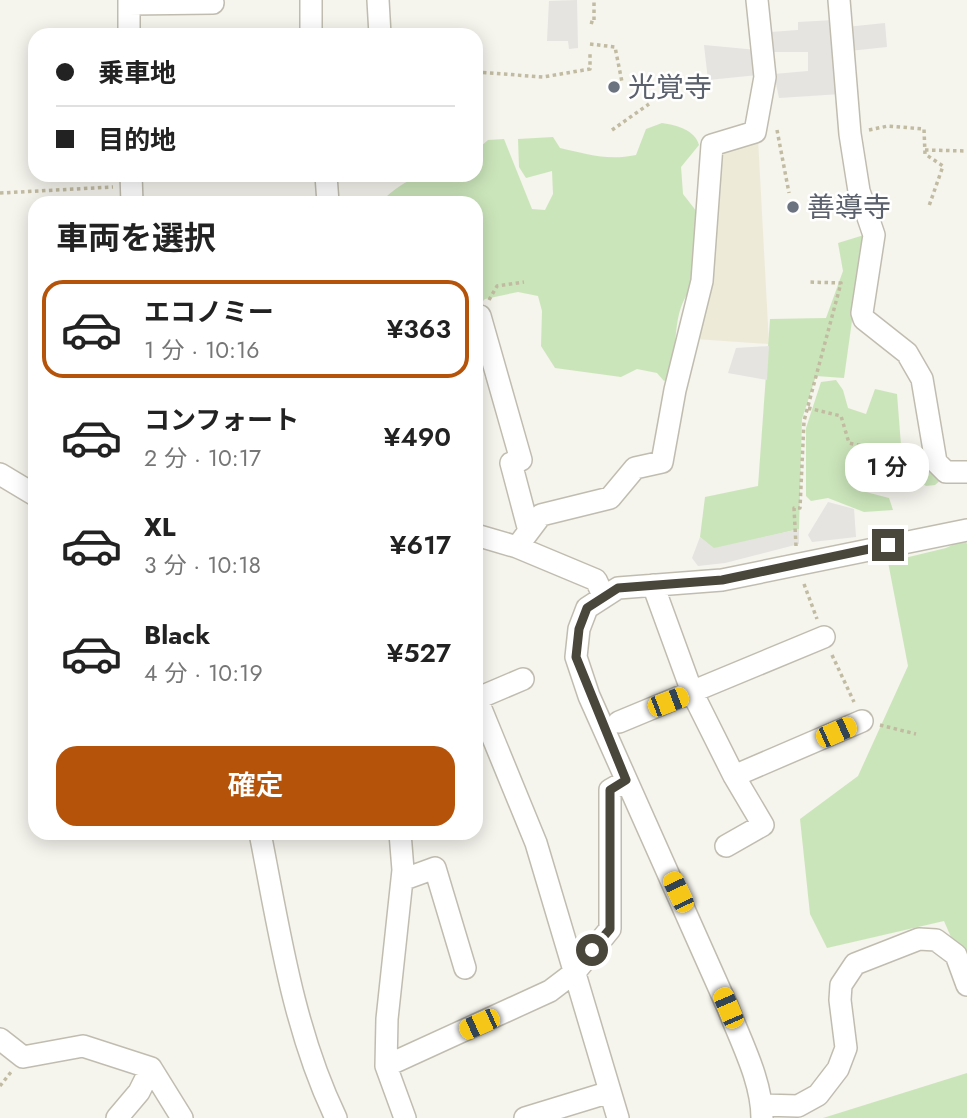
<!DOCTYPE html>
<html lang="ja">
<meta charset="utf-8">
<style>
body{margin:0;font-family:Jost,"Noto Sans JP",sans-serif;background:#f6f6f6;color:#222;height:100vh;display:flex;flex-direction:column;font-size:26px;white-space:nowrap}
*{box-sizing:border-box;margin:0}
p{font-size:23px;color:#767676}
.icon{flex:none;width:38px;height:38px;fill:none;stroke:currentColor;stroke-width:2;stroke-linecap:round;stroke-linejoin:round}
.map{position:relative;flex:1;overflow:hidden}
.panel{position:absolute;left:28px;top:196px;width:455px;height:644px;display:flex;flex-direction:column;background:#fff;border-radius:21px;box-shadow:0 4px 18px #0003}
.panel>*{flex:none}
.hud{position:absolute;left:28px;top:28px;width:455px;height:154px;border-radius:21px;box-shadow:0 4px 18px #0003;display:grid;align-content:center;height:154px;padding:0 28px;background:#fff}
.end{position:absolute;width:32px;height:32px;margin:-16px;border:9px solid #49463b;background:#fff;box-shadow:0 0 0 4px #fff}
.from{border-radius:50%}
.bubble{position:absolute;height:49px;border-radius:21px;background:#fff;box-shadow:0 4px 18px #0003;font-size:23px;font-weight:600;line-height:49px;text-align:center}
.car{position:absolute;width:21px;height:42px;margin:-21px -10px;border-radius:9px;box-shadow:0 0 5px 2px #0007;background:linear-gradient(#f5c518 24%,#345 0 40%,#f5c518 0 76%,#345 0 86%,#f5c518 0)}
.hud b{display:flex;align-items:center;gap:24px;height:66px;font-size:26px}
.hud b+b{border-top:2px solid #e0e0e0}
.hud i{width:18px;height:18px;background:#222}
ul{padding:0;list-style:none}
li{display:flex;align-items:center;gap:21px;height:98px;margin:0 14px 10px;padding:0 14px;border:4px solid transparent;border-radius:21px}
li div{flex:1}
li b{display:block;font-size:26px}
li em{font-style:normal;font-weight:600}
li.active{border-color:#b45309}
li>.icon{width:63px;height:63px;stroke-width:1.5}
h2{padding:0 28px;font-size:32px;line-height:84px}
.primary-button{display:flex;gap:14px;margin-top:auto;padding:14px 28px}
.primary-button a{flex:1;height:80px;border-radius:21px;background:#b45309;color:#fff;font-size:28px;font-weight:600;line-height:80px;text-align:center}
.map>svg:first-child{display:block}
.education{fill:#edead8}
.green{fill:#cbe5ba}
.parking{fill:#e5e4e0}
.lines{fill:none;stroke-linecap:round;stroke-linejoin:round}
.minor-casing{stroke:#c0bdb0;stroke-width:24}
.path{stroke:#c1bba2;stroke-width:3.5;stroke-dasharray:3.5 3.5;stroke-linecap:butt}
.minor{stroke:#fff;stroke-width:21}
.route{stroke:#49463b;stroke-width:9}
.worship-dot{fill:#6b7280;stroke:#fff;stroke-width:2.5}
.labels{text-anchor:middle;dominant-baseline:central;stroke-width:5;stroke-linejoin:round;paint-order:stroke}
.worship-label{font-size:28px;fill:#5b616d;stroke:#fff;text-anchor:start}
</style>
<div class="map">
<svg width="967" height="1118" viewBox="0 0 967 1118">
<rect width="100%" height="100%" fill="#f5f4ed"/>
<path class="education" d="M758,139L769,344L695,339L720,152Z"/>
<path class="green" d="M662,123C677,125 695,130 699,145L681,167L683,194L697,212V284C672,302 676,346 674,375L664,381L657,373L637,369L621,377L555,368L541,346L542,311L538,296L518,292L485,299L476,308V203H387L386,197C418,168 436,175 476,175V168L481,165L480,147L488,140L504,139L532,209L545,210L553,194L552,171L526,178L519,167L518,139L553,137L560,148C587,154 607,161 636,155L646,129Z
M864,235L844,378L816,376L802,419L799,529L714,549L700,537L705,497L758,486L770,319L826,318L843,271L838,243Z
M836,380L843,390L848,408L866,414L875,389L897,394L902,458H922L943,478L935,485L926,486L906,471L867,475L860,485L862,491L889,498L893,510L864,512L828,498L811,501L806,496V428L821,382Z
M965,539L967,544V974L944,921L827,948L810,914L800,819L858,776L908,666L888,562L946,548Z
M967,1073V1118H823Z"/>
<path class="parking" d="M577,0L578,48L569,49L568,41H547L549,1Z
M835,20L841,94L779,98L774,74L808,71V52H772L771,32L798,30V22Z
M885,23L887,47L849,51L846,27Z
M704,45L757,50L758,75L708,80Z
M769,346L767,380L728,373L736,348Z
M828,502L854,509L856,537L812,542L808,535Z
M799,529V544L725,563L698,566L692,558L700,537L714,548Z"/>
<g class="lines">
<g class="minor-casing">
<path id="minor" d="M129,0V35
M311,0V35
M378,0L380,35
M839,0L850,134L859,191L874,235L862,313L864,319L907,353L922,379L936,462L946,472H967
M129,4L213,3
M131,175L132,203
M326,175L328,203
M480,316L521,460L511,463L529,531
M0,474L35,495
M476,535L517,547L596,580L603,595
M517,547L541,515L610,498L635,468L662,462L675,390L702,281L712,145L755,132L765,77L757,0
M653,585L692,692L734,776L763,825L726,846
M476,699L523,679
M477,699L536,843L618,1118
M619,722L824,637
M734,776L862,721
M260,833C279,929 293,1029 336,1118
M400,833L403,870L387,1019L386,1066L405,1118
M402,880L435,868L465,968
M0,1039L23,1057L83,1046L151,1068
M386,1066L550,991L575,972L610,929V790L626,781
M151,1068L182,1118
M762,1105L798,1106L818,1095L838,1069L846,1048L840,1000L841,985L855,964L919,939L936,940L956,955L967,985
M117,1118L139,1092L151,1068
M525,1118L610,1092
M762,1118C762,1081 741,1042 728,1008L589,696L576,657L579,629L587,608L618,588L722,580L967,530"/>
</g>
<path class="path" d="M590,22L594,23V0
M590,44L615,47L622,82
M476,72L543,77L590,69V51
M612,130L649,104
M777,130L789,193
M869,130L888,126L924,129L925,154L943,166L929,206
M925,150L967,151
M0,193L113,187
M489,300L497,286L524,282
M808,408L841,416L849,443L904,455L913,453
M796,546L794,508H800L804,421L841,283L809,282
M804,584L817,619
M832,655L854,702
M880,725L916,734
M0,1086L11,1072"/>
<use href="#minor" class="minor"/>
</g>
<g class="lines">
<path class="route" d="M592,950L610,929V790L626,780L576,657L579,629L587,608L618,588L722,580L888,545"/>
</g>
<g class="worship-dot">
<circle cx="614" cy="87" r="7"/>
<circle cx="793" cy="207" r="7"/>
</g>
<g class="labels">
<g class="worship-label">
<text x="628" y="87">光覚寺</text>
<text x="807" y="207">善導寺</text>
</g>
</g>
</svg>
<i class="end from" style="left:592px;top:950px"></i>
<i class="end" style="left:888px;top:545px"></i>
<div class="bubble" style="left:845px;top:443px;width:84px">1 分</div>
<i class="car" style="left:668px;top:702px;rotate:69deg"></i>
<i class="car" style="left:836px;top:732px;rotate:66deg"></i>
<i class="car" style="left:678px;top:892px;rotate:335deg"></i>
<i class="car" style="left:728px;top:1008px;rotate:337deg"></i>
<i class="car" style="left:479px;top:1024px;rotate:246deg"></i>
<div class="hud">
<b><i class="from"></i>乗車地</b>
<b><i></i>目的地</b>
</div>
<section class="panel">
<h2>車両を選択</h2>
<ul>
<li class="active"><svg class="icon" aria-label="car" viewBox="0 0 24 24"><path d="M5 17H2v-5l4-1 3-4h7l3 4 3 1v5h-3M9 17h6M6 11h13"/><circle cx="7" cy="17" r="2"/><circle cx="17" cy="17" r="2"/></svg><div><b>エコノミー</b><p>1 分 · 10:16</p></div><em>¥363</em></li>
<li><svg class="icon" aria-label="car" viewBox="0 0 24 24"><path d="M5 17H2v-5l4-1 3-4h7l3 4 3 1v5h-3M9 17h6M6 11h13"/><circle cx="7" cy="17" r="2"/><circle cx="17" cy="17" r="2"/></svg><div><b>コンフォート</b><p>2 分 · 10:17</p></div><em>¥490</em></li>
<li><svg class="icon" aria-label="car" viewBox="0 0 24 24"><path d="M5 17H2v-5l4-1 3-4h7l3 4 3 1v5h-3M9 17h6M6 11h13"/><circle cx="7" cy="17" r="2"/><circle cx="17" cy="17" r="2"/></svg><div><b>XL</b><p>3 分 · 10:18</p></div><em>¥617</em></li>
<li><svg class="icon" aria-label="car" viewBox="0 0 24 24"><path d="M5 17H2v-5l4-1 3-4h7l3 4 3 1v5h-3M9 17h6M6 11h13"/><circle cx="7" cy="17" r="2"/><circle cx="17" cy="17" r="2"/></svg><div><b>Black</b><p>4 分 · 10:19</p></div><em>¥527</em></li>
</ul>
<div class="primary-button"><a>確定</a></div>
</section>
</div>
